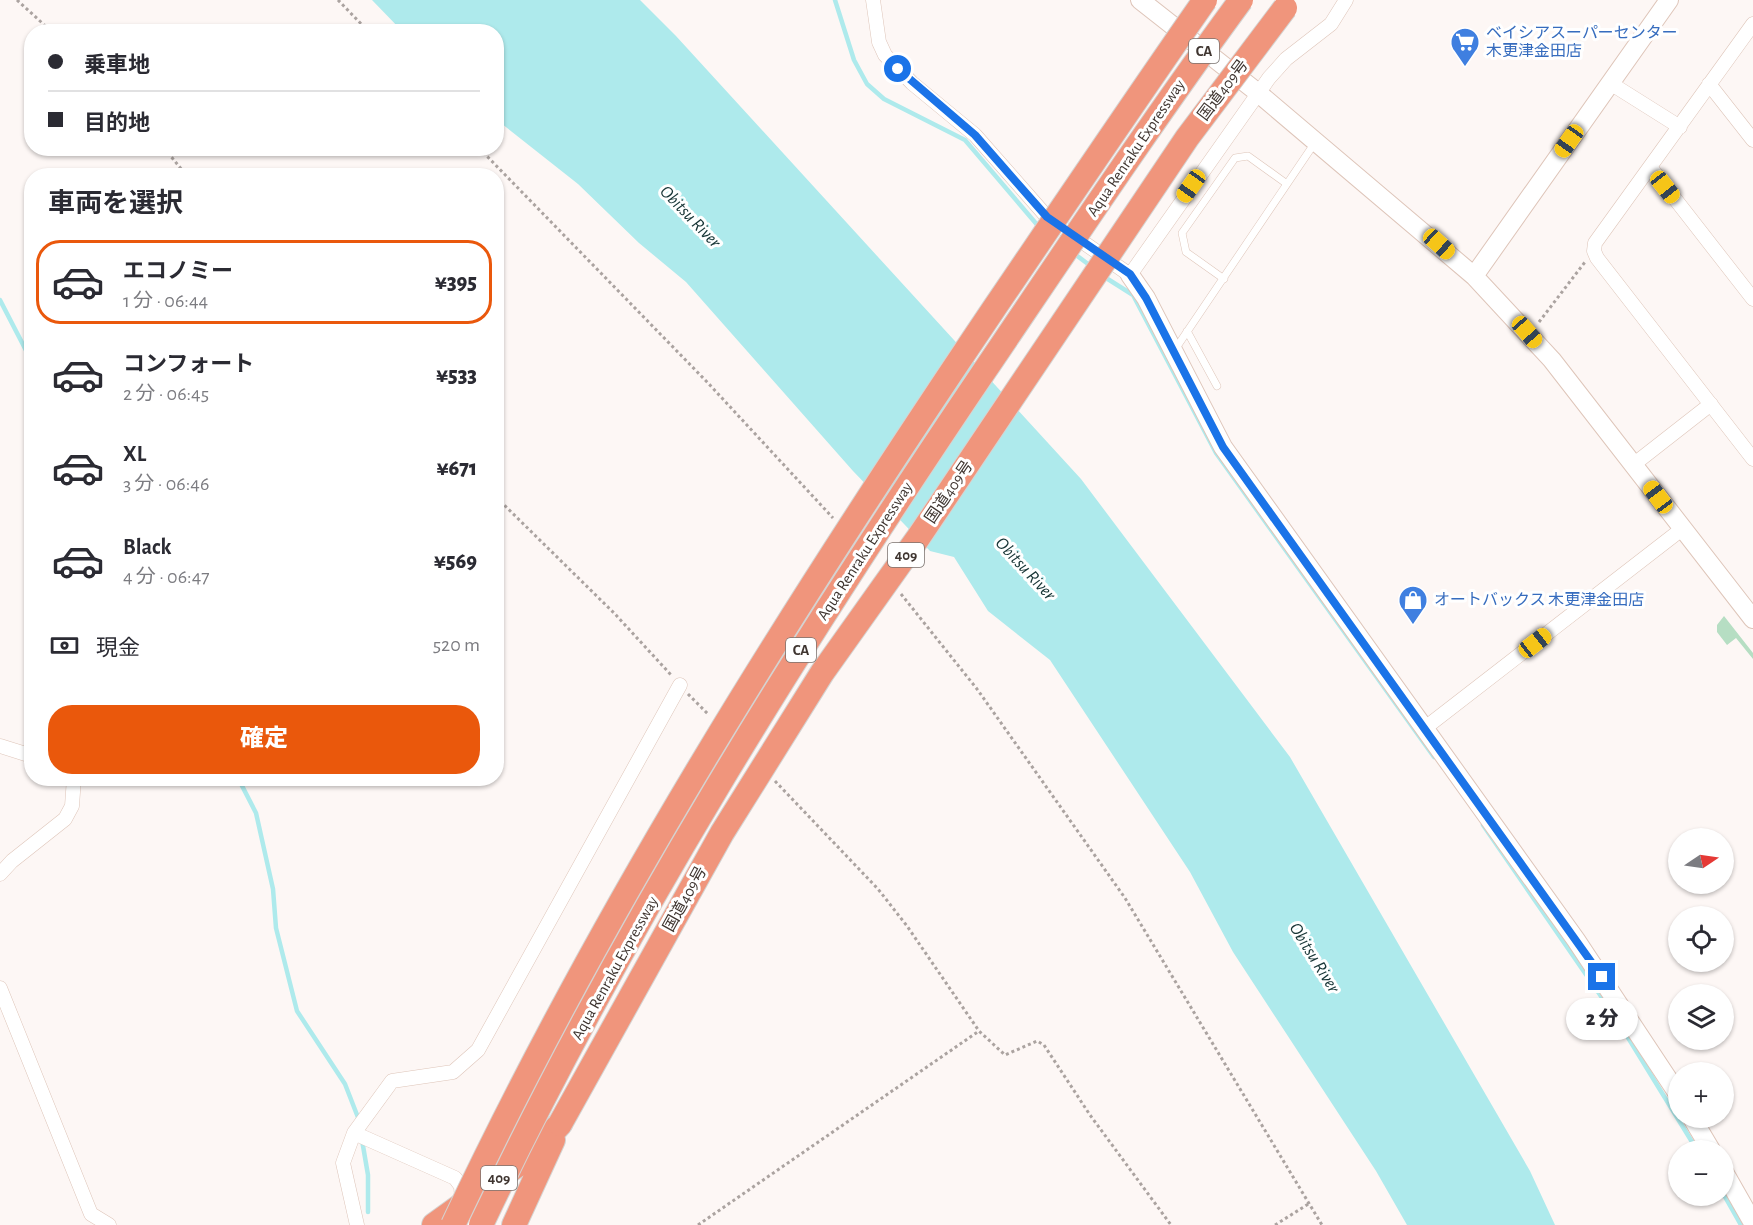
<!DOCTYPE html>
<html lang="ja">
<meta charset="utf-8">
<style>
body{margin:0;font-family:"Alegreya Sans","Noto Sans JP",sans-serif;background:#f2f2f3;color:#2b2b33;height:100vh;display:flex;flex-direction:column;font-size:22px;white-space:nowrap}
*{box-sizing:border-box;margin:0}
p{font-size:20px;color:#7c7c81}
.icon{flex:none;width:33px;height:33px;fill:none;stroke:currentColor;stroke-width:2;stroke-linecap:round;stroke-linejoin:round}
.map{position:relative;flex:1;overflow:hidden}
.side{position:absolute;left:24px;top:168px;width:480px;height:618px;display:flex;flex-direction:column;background:#fff;border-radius:24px;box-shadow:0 2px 4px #0004}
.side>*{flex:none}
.hud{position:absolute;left:24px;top:24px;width:480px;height:132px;border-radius:24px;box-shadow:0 2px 4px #0004;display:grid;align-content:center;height:132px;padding:0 24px;background:#fff}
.needle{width:39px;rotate:77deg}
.controls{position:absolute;left:1668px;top:828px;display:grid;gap:12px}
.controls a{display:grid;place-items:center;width:66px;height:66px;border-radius:50%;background:#fff;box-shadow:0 2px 4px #0004;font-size:30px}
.end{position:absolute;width:27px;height:27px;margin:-14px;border:8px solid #1a73e8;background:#fff;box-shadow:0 0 0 3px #fff}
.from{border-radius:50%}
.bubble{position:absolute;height:42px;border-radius:21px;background:#fff;box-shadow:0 2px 4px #0004;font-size:20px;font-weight:800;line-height:42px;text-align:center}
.car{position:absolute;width:18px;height:36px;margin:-18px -9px;border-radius:8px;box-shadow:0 0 4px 2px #0007;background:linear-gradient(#f5c518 24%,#345 0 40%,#f5c518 0 76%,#345 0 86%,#f5c518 0)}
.hud b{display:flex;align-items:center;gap:21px;height:57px;font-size:22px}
.hud b+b{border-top:2px solid #e1e1e2}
.hud i{width:15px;height:15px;background:#2b2b33}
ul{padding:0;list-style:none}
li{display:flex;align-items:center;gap:18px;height:84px;margin:0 12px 9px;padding:0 12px;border:3px solid transparent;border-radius:24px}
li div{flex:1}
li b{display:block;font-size:22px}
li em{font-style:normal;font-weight:800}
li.active{border-color:#ea580c}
li>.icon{width:54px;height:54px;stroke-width:1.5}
h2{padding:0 24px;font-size:27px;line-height:72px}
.pay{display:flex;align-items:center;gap:15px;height:66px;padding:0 24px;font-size:22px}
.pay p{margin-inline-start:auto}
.button{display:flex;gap:12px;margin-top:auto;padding:12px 24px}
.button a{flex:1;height:69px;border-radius:24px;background:#ea580c;color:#fff;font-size:24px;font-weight:800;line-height:69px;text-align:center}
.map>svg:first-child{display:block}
.green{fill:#b6dec3}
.water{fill:#aeeaec}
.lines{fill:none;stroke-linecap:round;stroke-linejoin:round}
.stream{stroke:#aeeaec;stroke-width:4.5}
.lane-casing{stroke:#dec5b9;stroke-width:8}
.street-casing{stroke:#dec5b9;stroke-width:15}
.secondary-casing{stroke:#dec5b9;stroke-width:20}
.highway-casing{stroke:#d5d3d1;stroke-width:26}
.path{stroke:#aba3a0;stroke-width:3;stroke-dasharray:3 3;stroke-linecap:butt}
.lane{stroke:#fff;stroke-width:7}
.street{stroke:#fff;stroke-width:14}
.secondary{stroke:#fff;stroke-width:18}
.highway{stroke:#f0957c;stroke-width:24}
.highway-bridge-casing{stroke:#d5d3d1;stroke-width:26;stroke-linecap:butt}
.highway-bridge{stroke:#f0957c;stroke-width:24}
.route{stroke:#1a73e8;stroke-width:8}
.labels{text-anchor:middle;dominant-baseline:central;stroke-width:6;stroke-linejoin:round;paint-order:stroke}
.shield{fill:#fff;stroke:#79726e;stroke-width:1.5}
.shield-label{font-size:15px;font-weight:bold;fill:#3f3530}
.shop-label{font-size:16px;fill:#366cbe;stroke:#fff;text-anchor:start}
.street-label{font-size:16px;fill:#3f3530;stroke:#fff}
.water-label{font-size:18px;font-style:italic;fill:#153334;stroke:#fff}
</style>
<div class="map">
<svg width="1753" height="1225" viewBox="0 0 1753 1225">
<rect width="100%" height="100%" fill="#fdf7f5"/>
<path class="green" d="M1724,616L1753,653V659L1736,638L1727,645L1717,632V625Z"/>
<path class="water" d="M372,0H640L676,36L1081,479L1290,757L1530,1171L1555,1225H1407L1376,1171L1233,952L1190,872L1050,660L988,611L954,557L930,551L853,471L686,282L639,243L578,184L497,120L496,32L402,31Z"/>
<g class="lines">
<path class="stream" d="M835,0L854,60L867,84L884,99L965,140L1039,227
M1072,252L1092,267
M1103,276L1133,295L1216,453L1434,757
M0,300L32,362
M238,778L256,813L273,889L276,928L297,1011L345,1084L359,1120
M1483,825L1616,1018L1697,1150
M362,1140L368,1175V1212
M1724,1195L1741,1225"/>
<g class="lane-casing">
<path id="lane" d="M1224,279L1186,252L1182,233L1235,158L1248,156L1287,184
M1187,331L1217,386
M1174,351L1314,144"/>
</g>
<g class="street-casing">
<path id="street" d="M873,0L879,42L885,55L912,83L975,135L1047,217L1130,275L1269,78L1286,59L1331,24L1346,0
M1753,24L1595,243L1594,251L1597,258L1753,459
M1610,83L1680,127
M1709,84L1753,140
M1651,168L1753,299
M1633,465L1711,404
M1425,728L1682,529
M0,746L32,756
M0,874L12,861L65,819L72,806L74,778
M0,988L91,1214L109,1225
M354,1133L455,1178L461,1186L462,1202
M357,1225L343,1163L354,1133L392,1081L453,1072L478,1050L680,685"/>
</g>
<g class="secondary-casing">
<path id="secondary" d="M1140,0L1257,92L1474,276L1552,360L1753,619
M1130,275L1146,298L1223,447L1576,940L1678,1094
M1474,276L1669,0
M1692,1118L1711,1150
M1724,1172L1753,1223"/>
</g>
<g class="highway-casing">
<path id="highway" d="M434,1225L534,1153L560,1124
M514,1225L553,1140"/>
</g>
<path class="path" d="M17,0L52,32
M338,0L369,32
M164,148L187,176
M479,148L708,383L833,518
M1539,322L1585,262
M496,497L615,614L672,676
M901,594L977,689L1125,898L1322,1225
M688,694L709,715
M775,781L878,889L907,926L979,1031L1005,1055L1037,1041L1044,1045L1090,1115L1171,1225
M698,1225L979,1031
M1275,1225L1310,1203"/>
<use href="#lane" class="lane"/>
<use href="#street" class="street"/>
<use href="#secondary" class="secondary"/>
<use href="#highway" class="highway"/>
<g class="highway-bridge-casing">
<path id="highway-bridge" d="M560,1124L722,833L822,673L918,538L1187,138L1285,8
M453,1225C604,904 795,604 993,310C1063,207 1133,103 1205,0
M481,1225C623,925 800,644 985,370C1069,246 1152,121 1241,0"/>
</g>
<use href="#highway-bridge" class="highway-bridge"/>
</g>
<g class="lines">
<path class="route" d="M898,69L975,135L1047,217L1130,274L1146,298L1223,447L1602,977"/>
</g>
<defs>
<g id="supermarket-pin" transform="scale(1.5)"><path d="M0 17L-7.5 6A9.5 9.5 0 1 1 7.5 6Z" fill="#3f7fe0" stroke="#fff"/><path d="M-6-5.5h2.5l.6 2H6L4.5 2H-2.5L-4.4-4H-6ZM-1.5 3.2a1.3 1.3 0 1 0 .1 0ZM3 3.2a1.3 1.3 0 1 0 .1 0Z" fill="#fff"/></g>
<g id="shop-pin" transform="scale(1.5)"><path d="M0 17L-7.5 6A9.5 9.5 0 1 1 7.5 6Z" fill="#3f7fe0" stroke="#fff"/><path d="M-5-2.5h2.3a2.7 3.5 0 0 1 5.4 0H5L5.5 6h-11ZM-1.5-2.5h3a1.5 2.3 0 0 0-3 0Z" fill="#fff"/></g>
</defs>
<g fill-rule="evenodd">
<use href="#supermarket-pin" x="1465" y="42"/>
<use href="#shop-pin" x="1413" y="600"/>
</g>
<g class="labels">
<g class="shield">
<rect x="1189" y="39" width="30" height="24" rx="4.5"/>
<rect x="888" y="543" width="36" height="24" rx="4.5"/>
<rect x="786" y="638" width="30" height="24" rx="4.5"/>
<rect x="481" y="1166" width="36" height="24" rx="4.5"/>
</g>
<g class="shield-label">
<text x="1204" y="51">CA</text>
<text x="906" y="555">409</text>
<text x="801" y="650">CA</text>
<text x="499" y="1178">409</text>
</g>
<g class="shop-label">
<text x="1486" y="33">ベイシアスーパーセンター<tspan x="1486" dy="18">木更津金田店</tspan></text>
<text x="1434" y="600">オートバックス 木更津金田店</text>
</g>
<g class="street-label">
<text transform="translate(1223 90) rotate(-53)">国道409号</text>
<text transform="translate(1136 148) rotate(-56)">Aqua Renraku Expressway</text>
<text transform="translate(949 492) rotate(-56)">国道409号</text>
<text transform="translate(865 551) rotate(-57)">Aqua Renraku Expressway</text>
<text transform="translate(685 899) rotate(-61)">国道409号</text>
<text transform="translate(615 968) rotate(-61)">Aqua Renraku Expressway</text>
</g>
<g class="water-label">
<text transform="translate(690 217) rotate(46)">Obitsu River</text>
<text transform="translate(1025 569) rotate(47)">Obitsu River</text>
<text transform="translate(1314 958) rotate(58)">Obitsu River</text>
</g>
</g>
</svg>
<div class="controls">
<a><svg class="needle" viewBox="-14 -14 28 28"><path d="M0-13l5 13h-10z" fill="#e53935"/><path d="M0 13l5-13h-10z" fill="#7c7c81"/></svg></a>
<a><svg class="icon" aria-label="locate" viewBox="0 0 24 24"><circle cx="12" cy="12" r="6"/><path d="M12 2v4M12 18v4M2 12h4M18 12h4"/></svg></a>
<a><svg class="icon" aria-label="layers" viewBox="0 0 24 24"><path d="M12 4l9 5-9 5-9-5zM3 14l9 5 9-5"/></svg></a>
<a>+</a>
<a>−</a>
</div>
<i class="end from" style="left:898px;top:69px"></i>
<i class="end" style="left:1602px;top:977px"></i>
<div class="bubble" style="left:1566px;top:998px;width:72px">2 分</div>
<i class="car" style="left:1569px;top:141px;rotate:215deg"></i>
<i class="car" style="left:1191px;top:186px;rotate:215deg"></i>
<i class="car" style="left:1665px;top:187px;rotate:142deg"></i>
<i class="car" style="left:1439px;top:244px;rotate:132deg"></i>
<i class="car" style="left:1527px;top:332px;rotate:139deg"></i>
<i class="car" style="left:1658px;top:497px;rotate:323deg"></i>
<i class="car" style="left:1535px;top:643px;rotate:52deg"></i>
<div class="hud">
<b><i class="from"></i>乗車地</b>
<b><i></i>目的地</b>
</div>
<section class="side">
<h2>車両を選択</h2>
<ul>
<li class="active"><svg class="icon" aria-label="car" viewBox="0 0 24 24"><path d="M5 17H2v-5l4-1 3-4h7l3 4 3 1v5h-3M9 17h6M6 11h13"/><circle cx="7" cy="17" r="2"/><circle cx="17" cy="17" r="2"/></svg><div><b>エコノミー</b><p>1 分 · 06:44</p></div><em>¥395</em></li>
<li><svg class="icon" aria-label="car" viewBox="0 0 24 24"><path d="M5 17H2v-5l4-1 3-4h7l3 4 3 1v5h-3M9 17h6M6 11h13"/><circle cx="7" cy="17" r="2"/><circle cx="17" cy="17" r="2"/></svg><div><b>コンフォート</b><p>2 分 · 06:45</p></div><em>¥533</em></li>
<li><svg class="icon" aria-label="car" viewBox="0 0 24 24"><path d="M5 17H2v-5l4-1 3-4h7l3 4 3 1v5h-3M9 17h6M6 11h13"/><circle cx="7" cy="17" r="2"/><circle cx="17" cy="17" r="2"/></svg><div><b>XL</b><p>3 分 · 06:46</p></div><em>¥671</em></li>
<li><svg class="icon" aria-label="car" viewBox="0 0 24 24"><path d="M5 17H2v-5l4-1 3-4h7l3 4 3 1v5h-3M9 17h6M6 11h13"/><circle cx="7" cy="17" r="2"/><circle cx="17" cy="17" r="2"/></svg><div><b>Black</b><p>4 分 · 06:47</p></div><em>¥569</em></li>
</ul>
<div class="pay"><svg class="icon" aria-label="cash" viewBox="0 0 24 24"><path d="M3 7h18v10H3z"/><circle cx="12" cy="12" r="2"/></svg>現金<p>520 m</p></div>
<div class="button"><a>確定</a></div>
</section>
</div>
